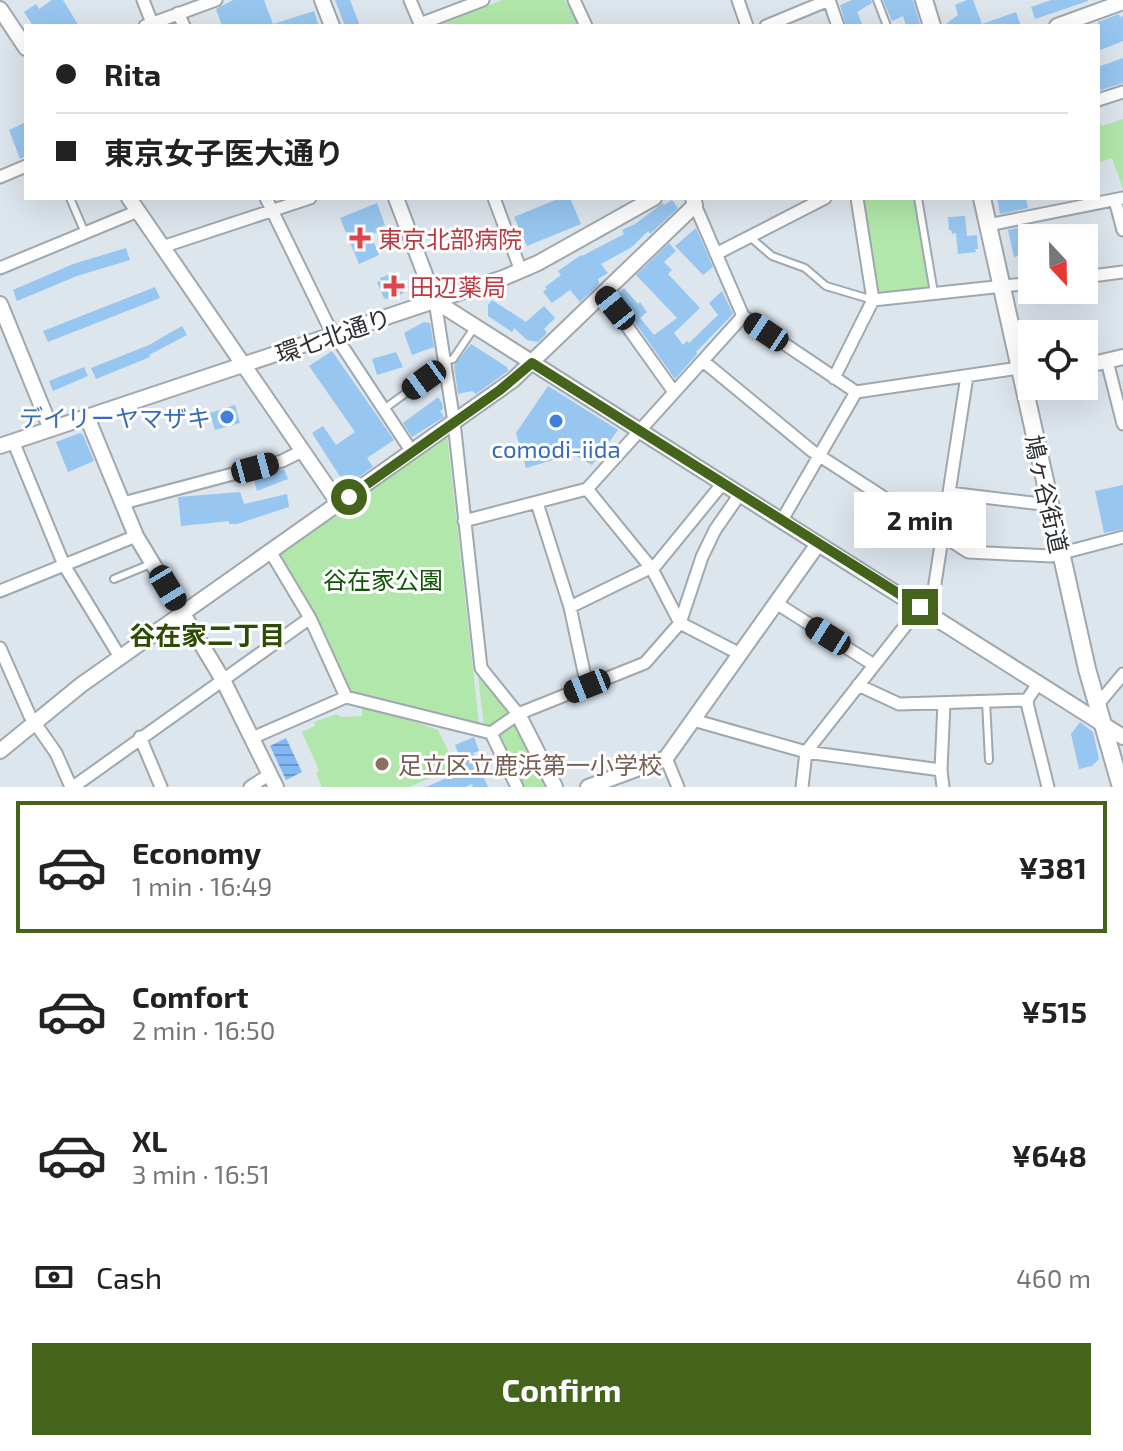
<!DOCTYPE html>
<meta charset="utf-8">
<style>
body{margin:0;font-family:"Exo 2","Noto Sans JP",sans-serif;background:#f6f6f6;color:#222;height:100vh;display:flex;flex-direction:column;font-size:30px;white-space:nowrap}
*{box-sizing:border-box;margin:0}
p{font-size:26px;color:#767676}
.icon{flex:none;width:44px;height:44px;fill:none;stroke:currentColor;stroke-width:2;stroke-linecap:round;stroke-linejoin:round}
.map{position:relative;height:787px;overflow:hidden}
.details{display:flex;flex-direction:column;background:#fff;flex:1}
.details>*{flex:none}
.guide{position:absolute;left:24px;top:24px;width:1076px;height:176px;border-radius:0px;box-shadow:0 8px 32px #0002;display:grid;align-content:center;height:176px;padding:0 32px;background:#fff}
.needle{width:52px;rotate:158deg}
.tools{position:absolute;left:1018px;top:224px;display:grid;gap:16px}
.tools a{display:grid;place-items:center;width:80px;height:80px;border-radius:0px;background:#fff;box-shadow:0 8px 32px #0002;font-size:40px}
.end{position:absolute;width:36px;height:36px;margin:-18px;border:10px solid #43641a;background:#fff;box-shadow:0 0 0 4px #fff}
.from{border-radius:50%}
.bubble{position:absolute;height:56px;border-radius:0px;background:#fff;box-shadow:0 8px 32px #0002;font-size:26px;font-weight:700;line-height:56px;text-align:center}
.car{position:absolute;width:24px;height:48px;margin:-24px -12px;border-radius:10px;box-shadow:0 0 6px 2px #0007;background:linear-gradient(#222 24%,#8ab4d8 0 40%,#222 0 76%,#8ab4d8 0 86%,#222 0)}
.guide b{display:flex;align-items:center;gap:28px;height:76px;font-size:30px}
.guide b+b{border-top:2px solid #e0e0e0}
.guide i{width:20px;height:20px;background:#222}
ul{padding:14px 0 0;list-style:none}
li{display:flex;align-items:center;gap:24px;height:132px;margin:0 16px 12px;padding:0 16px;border:4px solid transparent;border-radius:0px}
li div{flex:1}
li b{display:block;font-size:30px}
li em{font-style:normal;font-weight:700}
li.current{border-color:#43641a}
li>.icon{width:72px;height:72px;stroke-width:1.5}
.pay{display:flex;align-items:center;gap:20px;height:88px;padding:0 32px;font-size:30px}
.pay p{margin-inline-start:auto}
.primary-button{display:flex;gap:16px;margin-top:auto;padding:16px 32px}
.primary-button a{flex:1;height:92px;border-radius:0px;background:#43641a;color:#fff;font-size:32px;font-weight:700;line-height:92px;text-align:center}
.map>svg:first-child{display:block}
.green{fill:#b1e7aa}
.water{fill:url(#water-rules)}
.building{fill:#97c6f0}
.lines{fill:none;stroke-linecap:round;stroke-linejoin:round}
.service-casing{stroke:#9fa8af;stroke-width:10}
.minor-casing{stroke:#9fa8af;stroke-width:15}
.tertiary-casing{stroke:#9fa8af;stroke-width:18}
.secondary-casing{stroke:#9fa8af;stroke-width:20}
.service{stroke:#fff;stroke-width:6}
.minor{stroke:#fff;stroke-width:11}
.tertiary{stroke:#fff;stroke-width:14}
.secondary{stroke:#fff;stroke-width:16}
.route{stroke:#43641a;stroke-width:10}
.health-dot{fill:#e0444e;stroke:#fff;stroke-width:3}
.shop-dot{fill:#3f7fe0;stroke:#fff;stroke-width:3}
.education-dot{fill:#8d6e63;stroke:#fff;stroke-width:3}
.labels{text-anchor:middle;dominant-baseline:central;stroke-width:6;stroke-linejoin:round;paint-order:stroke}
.health-label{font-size:24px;fill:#be3a42;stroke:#fff;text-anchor:start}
.street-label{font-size:24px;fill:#2d3033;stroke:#fff}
.shop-label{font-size:24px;fill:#366cbe;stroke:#fff;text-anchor:end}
.park-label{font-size:24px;fill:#0e5606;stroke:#fff}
.education-label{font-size:24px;fill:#785e54;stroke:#fff;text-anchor:start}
.neighbourhood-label{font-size:26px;font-weight:bold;fill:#2e4b03;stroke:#fff}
</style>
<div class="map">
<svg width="1123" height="787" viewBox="0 0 1123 787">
<defs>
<pattern id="water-rules" width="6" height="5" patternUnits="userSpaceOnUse" patternTransform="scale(2)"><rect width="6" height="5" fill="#82b9f5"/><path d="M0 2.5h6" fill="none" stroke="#6b97c7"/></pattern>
</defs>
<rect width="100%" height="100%" fill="#dde5ed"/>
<path class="green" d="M502,0H565L578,26H436Z
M1098,117L1102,126L1123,119V189L1112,158L1098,163Z
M911,198L915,202L930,285L927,289L880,294L876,292L862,203L865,200Z
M447,435L479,724L350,693L315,619L281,555V552Z
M481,675L510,710V714L490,728L484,726L478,676Z
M362,708L399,716L438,730L456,767L409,787H322L316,773L319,770L302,732L315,726L314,722L337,714L341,717L362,716Z
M514,723H517L548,787H523L498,737Z"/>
<path class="water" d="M286,738L302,772L286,780L270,746Z"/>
<path class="building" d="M52,0H63L79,26H33L24,12L36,4L39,9Z
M233,0H264L273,24L314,11L318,24L311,26H222L216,9Z
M335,0H350L360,26H345Z
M852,0H871L872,3L857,12L863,26H846L840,5Z
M883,0H913L920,24L906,26L903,16L892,21Z
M967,0H973L982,24L1016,12L1021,26H943L958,15L955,5Z
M1051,0H1088V1L1035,19L1031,7Z
M1119,14L1120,17L1123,16V41L1098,51V22Z
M1123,58V83L1098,91V67Z
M26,122V156L20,159L9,130Z
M560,198H570L581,224L527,246L514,217Z
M997,198H1026L1028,208L1000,214Z
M672,200L678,208L650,234L648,231L632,247L601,264L608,273L598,279L599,284L580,302L570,290L552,303L543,292L547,289L545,287L561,275L558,271L581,255L582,256L624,234L622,230L635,224L663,203L664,205Z
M377,203L385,225L375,229L377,232L371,235L379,255L359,264L340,218Z
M965,216L967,236L977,235L978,249H975L976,252L958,254L956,233L952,234L951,230H949L948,217Z
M1035,224L1037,233L1055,229L1057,238H1032V253L1014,257L1008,230Z
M696,228L713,267L703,275L675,246Z
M669,243L676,251L664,262L672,270L668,274L700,308L674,333L683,345L687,341L689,343L718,315L709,303L722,291L733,314L696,352L697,354L675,379L616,296L624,288L638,304L640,302L647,312L640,318L654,335L677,318L636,275Z
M126,248L130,260L77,276L17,301L13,290L73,264Z
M395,272L404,293L388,299L384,298L377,282L381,281L380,278Z
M155,287L160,298L48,342L43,331Z
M492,300L526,322L544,306L555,318L544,329L547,333L538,342L527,340L514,328L512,332L488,316V305Z
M424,322L430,323L434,347L412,355L404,333Z
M182,326L187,335L149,355L150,357L96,379L91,368L149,345Z
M471,344L507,367L508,371L476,394L472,391L458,394L454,365Z
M332,351L394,440L367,458L373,467L346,486L312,433L323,426L336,445L355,432L309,366Z
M396,352L403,367L377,375L372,359Z
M84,367L88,376L53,391L49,381Z
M548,386L618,430L592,465L573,454L526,468L516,433Z
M438,397L442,403L443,409L440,411L444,417L412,437L403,423Z
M235,405L240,423L215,430L210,413Z
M80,433L83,435L94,461L68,472L56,442Z
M284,469L288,479L257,491L253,477Z
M1123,485V529L1104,533L1095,491Z
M240,492L244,504L287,494L289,507L237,524H229V521L181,526L178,497Z
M1080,722L1093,732L1099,759L1092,766L1079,769L1071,734Z
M474,737L479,751L473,753L488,787H473L472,784L465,787H426L465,770L455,745Z"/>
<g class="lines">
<g class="service-casing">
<path id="service" d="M877,0L887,26
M70,198L85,233
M918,198L934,293
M750,237L772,256L805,268L826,286L873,300
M443,362L453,359L474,328
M384,409L443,366
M114,579L153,563
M986,701L989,760"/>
</g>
<g class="minor-casing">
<path id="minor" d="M143,0L152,23
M410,0L421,26
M574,0L586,26
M738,0L747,26
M829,0L838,26
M178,13L184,26
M420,24L483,0
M145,26L216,0
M766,26L829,0
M1098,100L1123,92
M0,177L26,166
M266,198L327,323L412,452
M494,198L521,271
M1115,200L1123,230
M695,205L743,316L856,392
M988,225L1123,198
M162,247L310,198
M716,254L825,198
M0,268L138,211
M1084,277L1123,272
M604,294L674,392
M873,300L1032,283
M435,301L454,422L481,668L518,714
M703,361L812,451L968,552L1051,556L1123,537
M1107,361L1123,424
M834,378L873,300L857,198
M13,441L64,565L120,657
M949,493L1050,505
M123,503L282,461L302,451
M537,503L570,607L587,686
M782,520L856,392L1019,368
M464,521L587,489
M270,551L310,618L346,697
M0,591L136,536
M776,603L874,665
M570,607L656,565L723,483
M927,611L932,603L967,376
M0,648L30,716L56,753L71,787
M740,654L680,623L652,569L587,489L743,316
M1039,682L1027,700L1028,707L1048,787
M858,685L899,704L1027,700
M1099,703L1123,674
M693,720L806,752L941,770
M491,733L517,787
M140,737L161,787
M252,738L346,697L491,733L518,714L645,663L680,623L702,557L715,530L740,494
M666,758L678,787
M73,787L310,618
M250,787L270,774
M802,787L806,752L920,607
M943,787L941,770L944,703"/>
</g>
<g class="tertiary-casing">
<path id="tertiary" d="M322,0L332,26
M0,9L26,48
M1057,26L1123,2
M129,198L339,504
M396,198L435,301L1123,737
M0,304L51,429
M1084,366L1123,357
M87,417L136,536L223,680L276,787
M0,446L503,278L538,263L654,198
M518,714L555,787
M0,751L81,685L513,380L695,205L693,198
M588,787L666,758L818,544"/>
</g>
<g class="secondary-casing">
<path id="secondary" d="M924,0L932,26
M982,198L1087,669L1121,787"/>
</g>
<use href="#service" class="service"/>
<use href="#minor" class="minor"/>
<use href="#tertiary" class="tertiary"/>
<use href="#secondary" class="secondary"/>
</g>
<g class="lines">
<path class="route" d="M349,497L500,390L532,363L920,607"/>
</g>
<g class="health-dot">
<path d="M356 226h8v8h8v8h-8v8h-8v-8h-8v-8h8z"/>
<path d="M390 274h8v8h8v8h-8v8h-8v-8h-8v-8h8z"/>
</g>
<g class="shop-dot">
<circle cx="227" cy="417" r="8"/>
<circle cx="556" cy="421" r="8"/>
</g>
<circle class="education-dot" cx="382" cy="764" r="8"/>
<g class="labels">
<g class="health-label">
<text x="378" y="238">東京北部病院</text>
<text x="410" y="286">田辺薬局</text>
</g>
<g class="street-label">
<text transform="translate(333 335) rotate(-19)">環七北通り</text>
<text transform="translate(1047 494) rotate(77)">鳩ヶ谷街道</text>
</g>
<g class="shop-label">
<text x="211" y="417">デイリーヤマザキ</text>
<text x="556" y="448" text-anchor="middle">comodi-iida</text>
</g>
<g class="park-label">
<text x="383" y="579">谷在家公園</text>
</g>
<g class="education-label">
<text x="398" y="764">足立区立鹿浜第一小学校</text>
</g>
<g class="neighbourhood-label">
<text x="207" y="634">谷在家二丁目</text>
</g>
</g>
</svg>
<div class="tools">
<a><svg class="needle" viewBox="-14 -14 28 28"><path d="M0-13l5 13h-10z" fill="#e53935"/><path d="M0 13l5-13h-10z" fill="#767676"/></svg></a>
<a><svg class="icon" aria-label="locate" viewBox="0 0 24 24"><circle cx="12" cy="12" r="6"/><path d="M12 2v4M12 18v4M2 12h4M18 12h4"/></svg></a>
</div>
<i class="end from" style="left:349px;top:497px"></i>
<i class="end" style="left:920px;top:607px"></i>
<div class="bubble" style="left:854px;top:492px;width:132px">2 min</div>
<i class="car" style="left:615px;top:308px;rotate:321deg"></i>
<i class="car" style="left:766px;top:332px;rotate:304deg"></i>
<i class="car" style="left:424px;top:380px;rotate:234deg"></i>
<i class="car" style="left:255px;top:468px;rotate:75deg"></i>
<i class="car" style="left:168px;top:588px;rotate:149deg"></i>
<i class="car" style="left:828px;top:636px;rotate:302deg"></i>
<i class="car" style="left:587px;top:686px;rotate:248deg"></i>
<div class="guide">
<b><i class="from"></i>Rita</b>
<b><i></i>東京女子医大通り</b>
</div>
</div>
<section class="details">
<ul>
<li class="current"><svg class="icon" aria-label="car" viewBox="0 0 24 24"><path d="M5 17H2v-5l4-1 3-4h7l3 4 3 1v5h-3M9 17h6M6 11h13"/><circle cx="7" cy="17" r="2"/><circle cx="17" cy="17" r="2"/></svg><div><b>Economy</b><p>1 min · 16:49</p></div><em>¥381</em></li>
<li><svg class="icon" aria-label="car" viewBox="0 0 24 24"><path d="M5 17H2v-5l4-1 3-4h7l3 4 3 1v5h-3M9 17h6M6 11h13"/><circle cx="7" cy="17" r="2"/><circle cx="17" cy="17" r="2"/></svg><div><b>Comfort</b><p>2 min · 16:50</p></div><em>¥515</em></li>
<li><svg class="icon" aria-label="car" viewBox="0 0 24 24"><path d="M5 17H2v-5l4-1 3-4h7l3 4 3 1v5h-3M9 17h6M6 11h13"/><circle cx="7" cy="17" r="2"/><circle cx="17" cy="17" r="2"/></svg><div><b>XL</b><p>3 min · 16:51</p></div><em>¥648</em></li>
</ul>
<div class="pay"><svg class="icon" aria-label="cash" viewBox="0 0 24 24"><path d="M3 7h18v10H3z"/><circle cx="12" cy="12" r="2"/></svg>Cash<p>460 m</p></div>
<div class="primary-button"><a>Confirm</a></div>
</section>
